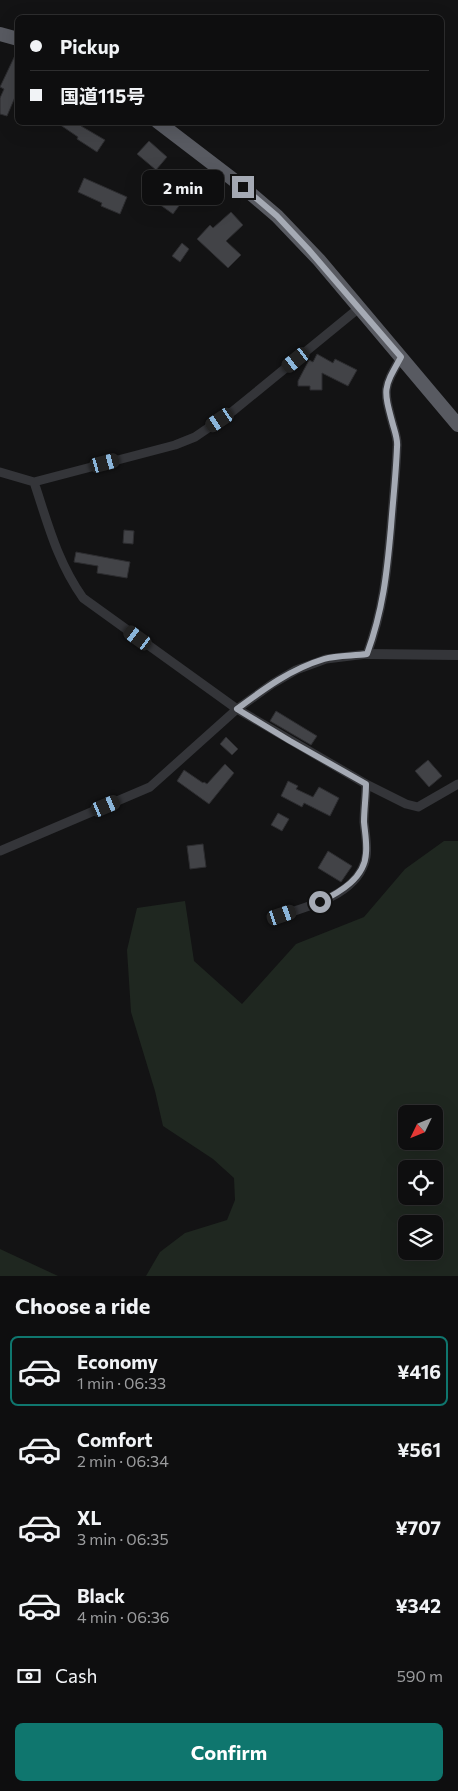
<!DOCTYPE html>
<meta charset="utf-8">
<style>
body{margin:0;font-family:Commissioner,"Noto Sans JP",sans-serif;background:#1c1c1d;color:#f1f3f6;height:100vh;display:flex;flex-direction:column;font-size:19px;white-space:nowrap}
*{box-sizing:border-box;margin:0}
p{font-size:16px;color:#9b9c9e}
.icon{flex:none;width:28px;height:28px;fill:none;stroke:currentColor;stroke-width:2;stroke-linecap:round;stroke-linejoin:round}
.map{position:relative;height:1276px;overflow:hidden}
.details{display:flex;flex-direction:column;background:#0e0e0f;flex:1}
.details>*{flex:none}
.guide{position:absolute;left:15px;top:15px;width:429px;height:110px;border-radius:8px;box-shadow:0 5px 20px #0002,0 0 0 1px #2e2e2f;display:grid;align-content:center;height:110px;padding:0 15px;background:#0e0e0f}
.needle{width:32px;rotate:227deg}
.fabs{position:absolute;left:398px;top:1105px;display:grid;gap:10px}
.fabs a{display:grid;place-items:center;width:45px;height:45px;border-radius:8px;background:#0e0e0f;box-shadow:0 5px 20px #0002,0 0 0 1px #2e2e2f;font-size:25px}
.end{position:absolute;width:22px;height:22px;margin:-11px;border:6px solid #a5aab4;background:#111;box-shadow:0 0 0 2px #111}
.from{border-radius:50%}
.bubble{position:absolute;height:35px;border-radius:8px;background:#0e0e0f;box-shadow:0 5px 20px #0002,0 0 0 1px #2e2e2f;font-size:16px;font-weight:700;line-height:35px;text-align:center}
.car{position:absolute;width:15px;height:30px;margin:-15px -8px;border-radius:6px;box-shadow:0 0 4px 1px #0007;background:linear-gradient(#222 24%,#8ab4d8 0 40%,#222 0 76%,#8ab4d8 0 86%,#222 0)}
.guide b{display:flex;align-items:center;gap:18px;height:48px;font-size:19px}
.guide b+b{border-top:1px solid #2e2e2f}
.guide i{width:12px;height:12px;background:#f1f3f6}
ul{padding:0;list-style:none}
li{display:flex;align-items:center;gap:15px;height:70px;margin:0 10px 8px;padding:0 5px;border:2px solid transparent;border-radius:8px}
li div{flex:1}
li b{display:block;font-size:19px}
li em{font-style:normal;font-weight:700}
li.active{border-color:#0f766e}
li>.icon{width:45px;height:45px;stroke-width:1.5}
h2{padding:0 15px;font-size:22px;line-height:60px}
.pay{display:flex;align-items:center;gap:12px;height:55px;padding:0 15px;font-size:19px}
.pay p{margin-inline-start:auto}
.button{display:flex;gap:10px;margin-top:auto;padding:10px 15px}
.button a{flex:1;height:58px;border-radius:8px;background:#0f766e;color:#fff;font-size:20px;font-weight:700;line-height:58px;text-align:center}
.map>svg:first-child{display:block}
.green{fill:#1f2720;fill-rule:evenodd}
.building{fill:#424347;stroke:#2d2d30}
.lines{fill:none;stroke-linecap:round;stroke-linejoin:round}
.minor{stroke:#343539;stroke-width:9}
.tertiary{stroke:#343539;stroke-width:10}
.trunk{stroke:#585a61;stroke-width:14}
.route{stroke:#a5aab4;stroke-width:6}
</style>
<div class="map">
<svg width="458" height="1276" viewBox="0 0 458 1276">
<rect width="100%" height="100%" fill="#131314"/>
<path class="green" d="M444,841H458V1276H146L160,1252L185,1233L227,1220L235,1200L234,1178L213,1159L163,1126L155,1091L131,1012L127,950L137,908L185,901L194,961L242,1004L296,944L364,917L405,869ZM406,1114H434V1141H406ZM406,1169H434V1196H406ZM406,1224H434V1251H406Z
M0,1249L58,1276H0Z"/>
<path class="building" d="M18,49V90L7,116L0,114V98L4,89L0,87Z
M56,122H83L81,126L105,140L97,152L77,139L78,137Z
M149,141L167,157L156,170L137,154Z
M199,173L207,181L197,191L189,183Z
M84,178L127,197L120,214L101,206L102,203L78,192Z
M160,188L181,203L173,214L152,199Z
M231,212L243,225L226,241L241,255L228,268L197,239L210,225L213,228Z
M182,243L189,249L180,262L172,256Z
M317,354L333,363L335,359L357,370L348,386L322,373V390H310V386H298V381L309,360L313,362Z
M124,530L134,531L133,544L123,543Z
M76,552L130,562L127,578L97,573L98,566L74,562Z
M276,711L317,736L311,745L270,721Z
M226,737L238,749L232,755L220,744Z
M428,760L442,776L429,787L415,771Z
M225,764L234,773L209,804L177,781L184,770L203,783L204,782L207,784Z
M288,781L298,786L296,789L313,797L319,787L339,798L330,816L304,803L302,807L281,796Z
M278,813L289,819L282,831L271,825Z
M203,844L206,867L190,869L187,846Z
M328,851L352,866L341,882L318,868Z"/>
<g class="lines">
<path class="minor" d="M0,472L34,482L175,445L195,437L233,411L359,308
M34,482C48,524 57,561 83,598L237,709L366,784C366,796 364,809 364,822C365,833 368,846 366,857C359,894 312,905 282,915
M366,784L406,804L418,807L458,784
M0,851L150,787L237,709L272,684L296,670L326,659L367,654C383,611 387,572 391,527C393,500 396,474 397,447C398,440 395,432 393,425C383,388 383,389 401,357"/>
<path class="tertiary" d="M367,654L458,655"/>
<path class="trunk" d="M0,34L18,39
M158,122L243,187L277,216L319,260L458,425"/>
</g>
<g class="lines">
<path class="route" d="M243,187L277,216L308,249L401,357C383,389 383,388 393,425C395,432 398,440 397,447C396,474 393,500 391,527C387,573 383,610 367,654C353,656 337,655 324,659C291,669 265,688 237,709L290,741L366,784C366,796 364,810 364,822C365,833 367,843 366,853C365,878 340,892 320,902"/>
</g>
</svg>
<div class="fabs">
<a><svg class="needle" viewBox="-14 -14 28 28"><path d="M0-13l5 13h-10z" fill="#e53935"/><path d="M0 13l5-13h-10z" fill="#9b9c9e"/></svg></a>
<a><svg class="icon" aria-label="locate" viewBox="0 0 24 24"><circle cx="12" cy="12" r="6"/><path d="M12 2v4M12 18v4M2 12h4M18 12h4"/></svg></a>
<a><svg class="icon" aria-label="layers" viewBox="0 0 24 24"><path d="M12 4l9 5-9 5-9-5zM3 14l9 5 9-5"/></svg></a>
</div>
<i class="end from" style="left:320px;top:902px"></i>
<i class="end" style="left:243px;top:187px"></i>
<div class="bubble" style="left:142px;top:170px;width:82px">2 min</div>
<i class="car" style="left:296px;top:360px;rotate:232deg"></i>
<i class="car" style="left:220px;top:420px;rotate:236deg"></i>
<i class="car" style="left:105px;top:463px;rotate:75deg"></i>
<i class="car" style="left:138px;top:638px;rotate:306deg"></i>
<i class="car" style="left:106px;top:806px;rotate:67deg"></i>
<i class="car" style="left:282px;top:915px;rotate:71deg"></i>
<div class="guide">
<b><i class="from"></i>Pickup</b>
<b><i></i>国道115号</b>
</div>
</div>
<section class="details">
<h2>Choose a ride</h2>
<ul>
<li class="active"><svg class="icon" aria-label="car" viewBox="0 0 24 24"><path d="M5 17H2v-5l4-1 3-4h7l3 4 3 1v5h-3M9 17h6M6 11h13"/><circle cx="7" cy="17" r="2"/><circle cx="17" cy="17" r="2"/></svg><div><b>Economy</b><p>1 min · 06:33</p></div><em>¥416</em></li>
<li><svg class="icon" aria-label="car" viewBox="0 0 24 24"><path d="M5 17H2v-5l4-1 3-4h7l3 4 3 1v5h-3M9 17h6M6 11h13"/><circle cx="7" cy="17" r="2"/><circle cx="17" cy="17" r="2"/></svg><div><b>Comfort</b><p>2 min · 06:34</p></div><em>¥561</em></li>
<li><svg class="icon" aria-label="car" viewBox="0 0 24 24"><path d="M5 17H2v-5l4-1 3-4h7l3 4 3 1v5h-3M9 17h6M6 11h13"/><circle cx="7" cy="17" r="2"/><circle cx="17" cy="17" r="2"/></svg><div><b>XL</b><p>3 min · 06:35</p></div><em>¥707</em></li>
<li><svg class="icon" aria-label="car" viewBox="0 0 24 24"><path d="M5 17H2v-5l4-1 3-4h7l3 4 3 1v5h-3M9 17h6M6 11h13"/><circle cx="7" cy="17" r="2"/><circle cx="17" cy="17" r="2"/></svg><div><b>Black</b><p>4 min · 06:36</p></div><em>¥342</em></li>
</ul>
<div class="pay"><svg class="icon" aria-label="cash" viewBox="0 0 24 24"><path d="M3 7h18v10H3z"/><circle cx="12" cy="12" r="2"/></svg>Cash<p>590 m</p></div>
<div class="button"><a>Confirm</a></div>
</section>
